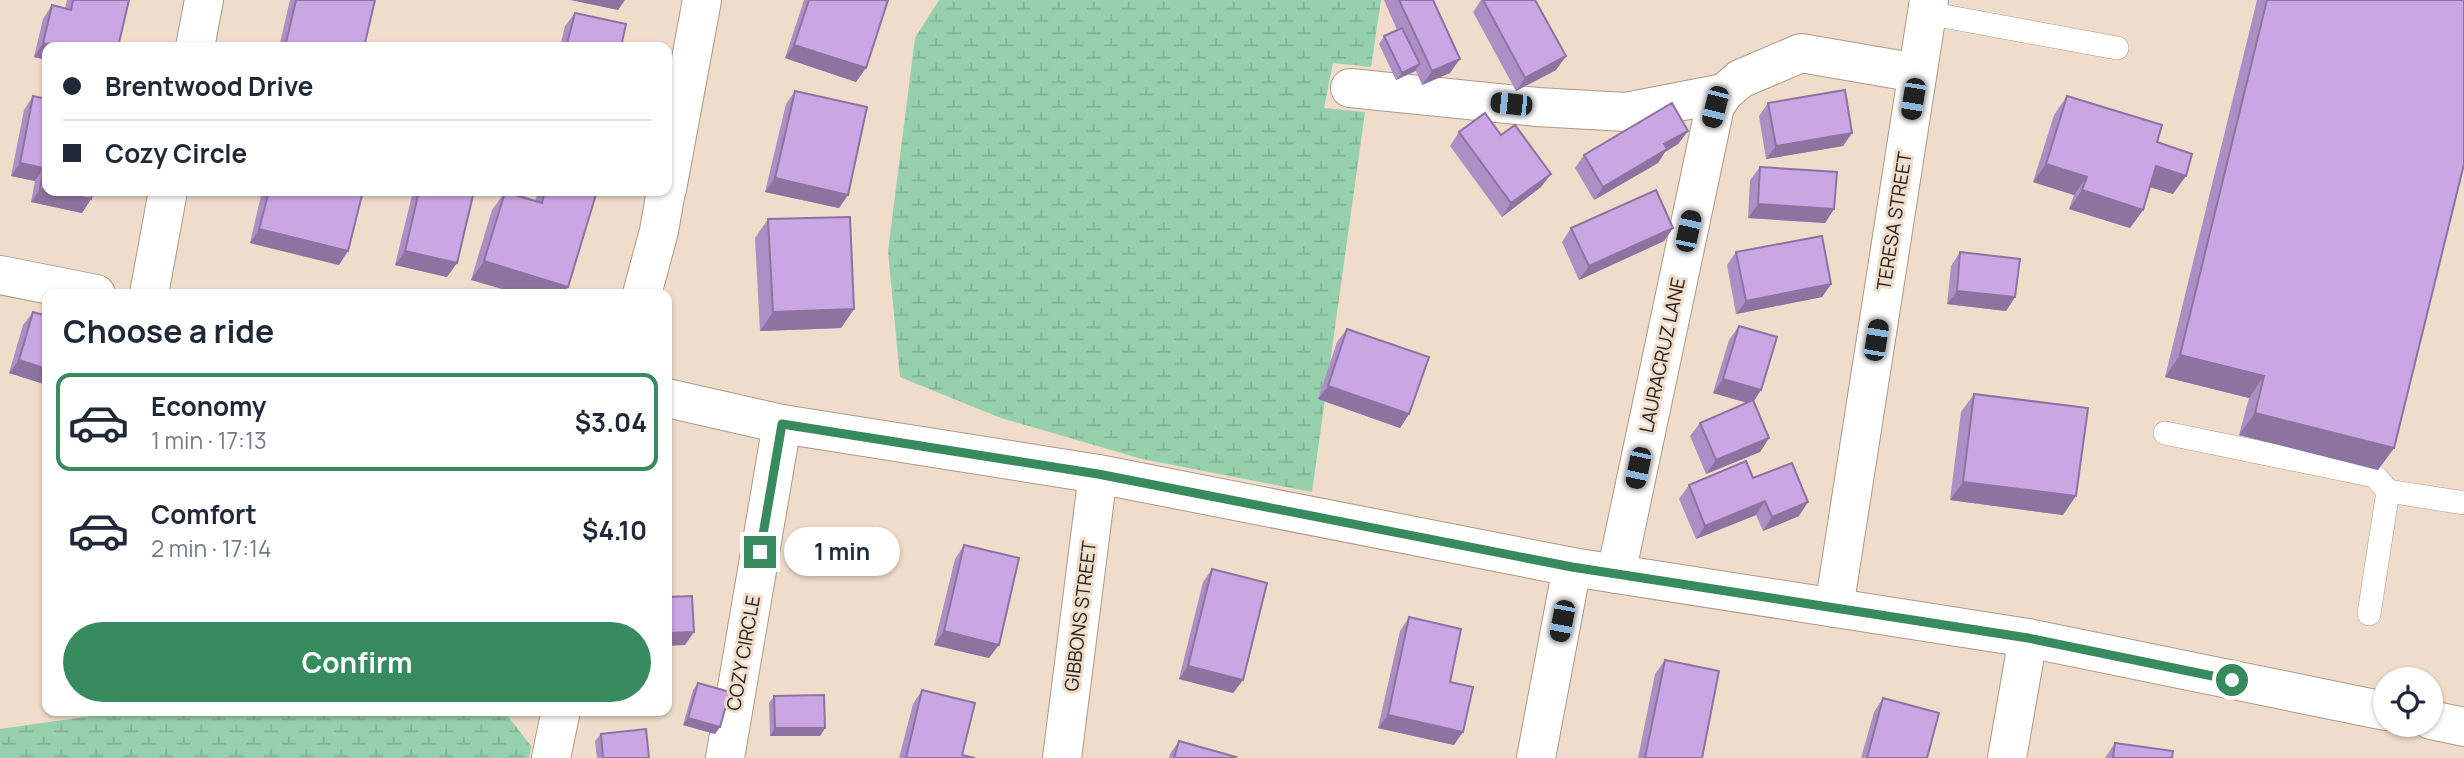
<!DOCTYPE html>
<meta charset="utf-8">
<style>
body{margin:0;font-family:Manrope,sans-serif;background:#f6f6f7;color:#1f2937;height:100vh;display:flex;flex-direction:column;font-size:26px;white-space:nowrap}
*{box-sizing:border-box;margin:0}
p{font-size:23px;color:#747a83}
.icon{flex:none;width:38px;height:38px;fill:none;stroke:currentColor;stroke-width:2;stroke-linecap:round;stroke-linejoin:round}
.map{position:relative;flex:1;overflow:hidden}
.drawer{position:absolute;left:42px;top:289px;width:630px;height:427px;display:flex;flex-direction:column;background:#fff;border-radius:14px;box-shadow:0 2px 5px #0004}
.drawer>*{flex:none}
.hud{position:absolute;left:42px;top:42px;width:630px;height:154px;border-radius:14px;box-shadow:0 2px 5px #0004;display:grid;align-content:center;height:154px;padding:0 21px;background:#fff}
.buttons{position:absolute;left:2373px;top:667px;display:grid;gap:14px}
.buttons a{display:grid;place-items:center;width:70px;height:70px;border-radius:50%;background:#fff;box-shadow:0 2px 5px #0004;font-size:35px}
.end{position:absolute;width:32px;height:32px;margin:-16px;border:9px solid #378b5e;background:#fff;box-shadow:0 0 0 4px #fff}
.from{border-radius:50%}
.bubble{position:absolute;height:49px;border-radius:24px;background:#fff;box-shadow:0 2px 5px #0004;font-size:23px;font-weight:700;line-height:49px;text-align:center}
.car{position:absolute;width:21px;height:42px;margin:-21px -10px;border-radius:9px;box-shadow:0 0 5px 2px #0007;background:linear-gradient(#222 24%,#8ab4d8 0 40%,#222 0 76%,#8ab4d8 0 86%,#222 0)}
.hud b{display:flex;align-items:center;gap:24px;height:66px;font-size:26px}
.hud b+b{border-top:2px solid #e0e1e3}
.hud i{width:18px;height:18px;background:#1f2937}
ul{padding:0;list-style:none}
li{display:flex;align-items:center;gap:21px;height:98px;margin:0 14px 10px;padding:0 7px;border:4px solid transparent;border-radius:14px}
li div{flex:1}
li b{display:block;font-size:26px}
li em{font-style:normal;font-weight:700}
li.active{border-color:#378b5e}
li>.icon{width:63px;height:63px;stroke-width:1.5}
h2{padding:0 21px;font-size:32px;line-height:84px}
.action{display:flex;gap:14px;margin-top:auto;padding:14px 21px}
.action a{flex:1;height:80px;border-radius:42px;background:#378b5e;color:#fff;font-size:28px;font-weight:700;line-height:80px;text-align:center}
.map>svg:first-child{display:block}
.wetland{fill:url(#wetland-marsh)}
.lines{fill:none;stroke-linecap:round;stroke-linejoin:round}
.lane-casing{stroke:#ab9988;stroke-width:24}
.street-casing{stroke:#ab9988;stroke-width:40}
.secondary-casing{stroke:#ab9988;stroke-width:40}
.lane{stroke:#fff;stroke-width:23}
.street{stroke:#fff;stroke-width:38}
.secondary{stroke:#fff;stroke-width:38}
.wall{fill:#ae8fc5}
.shaded-wall{fill:#8d74a0}
.building{fill:#caa6e5;stroke:#8d74a0;stroke-width:2}
.route{stroke:#378b5e;stroke-width:9}
.labels{text-anchor:middle;dominant-baseline:central;stroke-width:6;stroke-linejoin:round;paint-order:stroke}
.street-label{font-size:19px;fill:#272019;stroke:#efdcca}
</style>
<div class="map">
<svg width="2464" height="758" viewBox="0 0 2464 758">
<defs>
<pattern id="wetland-marsh" width="20" height="14" patternUnits="userSpaceOnUse" patternTransform="scale(1.75)"><rect width="20" height="14" fill="#96d0ac"/><path d="M1 5h8M5 5V1M11 12h8M15 12V8" fill="none" stroke="#81b293"/></pattern>
</defs>
<rect width="100%" height="100%" fill="#efdcca"/>
<path class="wetland" d="M939,0H1381L1371,67L1333,63L1324,108L1365,112L1312,492L1142,459L1001,418L900,377L888,251L915,38Z
M127,711H504L531,746L529,758H0V729Z"/>
<g class="lines">
<g class="lane-casing">
<path id="lane" d="M1927,13L2117,48
M2165,433L2375,476L2388,491
M2369,614L2388,491L2464,503"/>
</g>
<g class="street-casing">
<path id="street" d="M195,47L204,0
M1350,88L1537,107L1626,112L1724,93
M667,189L702,0
M149,294L168,191
M642,294L659,231L666,191
M1616,574L1715,106L1724,93L1740,79L1801,53L1917,73
M1834,608L1929,0
M551,758L561,710
M725,758L782,424
M1062,758L1098,474
M1536,758L1572,567
M2007,758L2028,638"/>
</g>
<g class="secondary-casing">
<path id="secondary" d="M0,275L96,294
M667,398L782,424L1098,474L1572,567L2028,638L2385,711
M2431,720L2464,727"/>
</g>
<use href="#lane" class="lane"/>
<use href="#street" class="street"/>
<use href="#secondary" class="secondary"/>
</g>
<path class="wall" d="M67,0H129L47,47V60L34,57L43,19L52,5L65,8Z
M290,0H375L364,47H279Z
M804,0H888L856,82L785,58Z
M1384,0H1433L1450,73L1422,85L1416,71L1396,80L1379,44L1384,36L1397,30Z
M1481,0H1535L1566,56L1556,70L1516,91L1473,12Z
M2257,0H2464L2394,448L2378,470L2239,435L2249,398L2165,377Z
M575,13L621,47H560L565,26Z
M795,91L848,195L839,208L765,192L786,104Z
M33,96L91,199L82,213L31,202L35,181L11,176L24,110Z
M2067,96L2173,194L2150,187L2143,210L2130,228L2069,209L2074,195L2033,182L2054,115Z
M1768,103L1852,133L1843,146L1766,159L1759,116Z
M1688,131L1678,144L1665,152L1658,163L1594,200L1575,168L1584,155Z
M1459,132L1541,187L1502,217L1450,146Z
M1760,167L1834,209L1825,223L1748,218L1750,180Z
M262,191H363L339,265L250,243Z
M413,191H474L447,277L395,265Z
M538,191H597L568,287L563,294L471,280L492,210L505,192L535,201Z
M768,219L854,309L841,328L760,331L755,238Z
M1571,228H1673L1664,241L1579,280L1562,242Z
M1736,252L1831,284L1822,297L1736,314L1727,265Z
M1960,252L2015,297L2006,311L1947,304L1951,266Z
M33,312L47,316V385L9,373L23,325Z
M1739,326L1761,390L1753,402L1769,438L1760,452L1706,474L1690,436L1700,423L1747,403L1713,393L1729,340Z
M1347,329L1409,414L1400,428L1318,399L1337,342Z
M1974,394L2063,515L1950,500L1961,412Z
M1753,478L1799,516L1763,531L1756,515L1696,539L1679,499L1689,485Z
M964,545L989,658L934,645L955,559Z
M1212,569L1243,680L1233,693L1179,679L1203,582Z
M1409,617L1454,745L1378,728L1400,631Z
M1665,660L1702,758H1638L1655,674Z
M698,683L720,727L715,734L683,725L693,690Z
M922,690L962,755L975,758H899L913,704Z
M774,696L825,728L820,736H770L769,703Z
M1883,698L1927,758H1861L1874,712Z
M601,734L649,758H597L595,741Z
M1179,741L1235,758H1169L1170,754Z
M2115,743L2172,758H2105Z"/>
<path class="shaded-wall" d="M570,0H625L618,10Z
M43,43L61,47H47V60L34,57Z
M794,45L866,68L856,82L785,58Z
M1566,56L1556,70L1516,91L1525,78Z
M1460,59L1450,73L1422,85L1432,71Z
M1420,64L1415,71L1396,80L1402,73Z
M1688,131L1678,144L1665,152L1658,163L1594,200L1603,187L1664,144Z
M1852,133L1843,146L1766,159L1776,146Z
M20,163L44,168L35,181L11,176Z
M2046,164L2087,177L2074,195L2033,182Z
M2156,166L2186,176L2173,194L2143,185Z
M1551,174L1541,187L1502,217L1511,203Z
M775,178L848,195L839,208L765,192Z
M40,189L91,199L82,213L31,202Z
M2082,190L2143,210L2130,228L2069,209Z
M1758,204L1834,209L1825,223L1748,218Z
M1673,228L1664,241L1579,280L1589,266Z
M259,229L348,251L339,265L250,243Z
M405,251L457,263L447,277L395,265Z
M484,261L568,287L563,294H518L471,280Z
M1831,284L1822,297L1736,314L1746,301Z
M1957,291L2015,297L2006,311L1947,304Z
M854,309L841,328L760,331L773,312Z
M2180,355L2264,376L2249,398L2165,377Z
M19,360L47,369V385L9,373Z
M1723,379L1761,390L1752,404L1713,393Z
M1328,386L1409,414L1400,428L1318,399Z
M2255,413L2394,448L2378,470L2239,435Z
M1769,438L1760,452L1706,474L1716,460Z
M1963,482L2076,496L2063,515L1950,500Z
M1765,501L1756,515L1696,539L1705,526Z
M1808,502L1799,516L1763,531L1772,517Z
M944,631L999,645L989,658L934,645Z
M694,632L685,645L667,646V633Z
M1188,666L1243,680L1233,693L1179,679Z
M1388,715L1463,732L1454,745L1378,728Z
M688,718L720,727L715,734L683,725Z
M775,728H825L820,736H770Z"/>
<path class="building" d="M73,0H129L118,47H61L43,43L52,5L71,10Z
M296,0H375L364,47H285Z
M809,0H888L866,68L794,45Z
M1399,0H1433L1460,59L1432,71Z
M1483,0H1535L1566,56L1525,78Z
M2267,0H2464V164L2394,448L2255,413L2264,376L2180,355Z
M575,13L626,24L621,47H566Z
M1402,28L1420,64L1402,73L1384,36Z
M1845,90L1852,133L1776,146L1768,103Z
M795,91L867,107L848,195L775,178Z
M33,96L47,99V190L40,189L44,168L20,163Z
M2067,96L2162,125L2157,142L2192,154L2186,176L2156,166L2143,210L2082,190L2087,177L2046,164Z
M1672,103L1688,131L1664,144L1667,149L1603,187L1584,155Z
M1485,113L1501,135L1515,125L1551,174L1511,203L1459,132Z
M1760,167L1837,172L1834,209L1758,204Z
M1656,190L1673,228L1589,266L1571,228Z
M49,191H93L91,199Z
M269,191H363L348,251L259,229Z
M419,191H474L457,263L405,251Z
M545,191H597L568,287L484,261L505,192L542,203Z
M850,217L854,309L773,312L768,219Z
M1822,236L1831,284L1746,301L1736,252Z
M1960,252L2020,259L2015,297L1957,291Z
M33,312L47,316V369L19,360Z
M1739,326L1777,337L1761,390L1723,379Z
M1347,329L1429,357L1409,414L1328,386Z
M1974,394L2088,408L2076,496L1963,482Z
M1753,400L1769,438L1716,460L1700,423Z
M1746,461L1753,478L1792,463L1808,502L1772,517L1765,501L1705,526L1689,485Z
M964,545L1019,558L999,645L944,631Z
M1212,569L1267,583L1243,680L1188,666Z
M692,596L694,632L667,633V597Z
M1409,617L1461,629L1450,682L1473,687L1463,732L1388,715Z
M1665,660L1719,671L1702,758H1645Z
M698,683L730,692L720,727L688,718Z
M922,690L975,703L962,755L975,758H906Z
M824,695L825,728H775L774,696Z
M1883,698L1939,713L1927,758H1867Z
M646,729L649,758H603L601,734Z
M1179,741L1236,757L1235,758H1174Z
M2115,743L2173,751L2172,758H2113Z"/>
<g class="lines">
<path class="route" d="M760,552L782,424L1098,474L1572,567L2028,638L2232,680"/>
</g>
<g class="labels">
<g class="street-label">
<text transform="translate(1894 221) rotate(-81)">TERESA STREET</text>
<text transform="translate(1662 355) rotate(-78)">LAURACRUZ LANE</text>
<text transform="translate(1080 616) rotate(-83)">GIBBONS STREET</text>
<text transform="translate(743 653) rotate(-80)">COZY CIRCLE</text>
</g>
</g>
</svg>
<div class="buttons">
<a><svg class="icon" aria-label="locate" viewBox="0 0 24 24"><circle cx="12" cy="12" r="6"/><path d="M12 2v4M12 18v4M2 12h4M18 12h4"/></svg></a>
</div>
<i class="end from" style="left:2232px;top:680px"></i>
<i class="end" style="left:760px;top:552px"></i>
<div class="bubble" style="left:784px;top:527px;width:116px">1 min</div>
<i class="car" style="left:1913px;top:99px;rotate:189deg"></i>
<i class="car" style="left:1511px;top:104px;rotate:276deg"></i>
<i class="car" style="left:1715px;top:107px;rotate:194deg"></i>
<i class="car" style="left:1688px;top:231px;rotate:12deg"></i>
<i class="car" style="left:1876px;top:340px;rotate:9deg"></i>
<i class="car" style="left:1638px;top:468px;rotate:192deg"></i>
<i class="car" style="left:1562px;top:621px;rotate:191deg"></i>
<div class="hud">
<b><i class="from"></i>Brentwood Drive</b>
<b><i></i>Cozy Circle</b>
</div>
<section class="drawer">
<h2>Choose a ride</h2>
<ul>
<li class="active"><svg class="icon" aria-label="car" viewBox="0 0 24 24"><path d="M5 17H2v-5l4-1 3-4h7l3 4 3 1v5h-3M9 17h6M6 11h13"/><circle cx="7" cy="17" r="2"/><circle cx="17" cy="17" r="2"/></svg><div><b>Economy</b><p>1 min · 17:13</p></div><em>$3.04</em></li>
<li><svg class="icon" aria-label="car" viewBox="0 0 24 24"><path d="M5 17H2v-5l4-1 3-4h7l3 4 3 1v5h-3M9 17h6M6 11h13"/><circle cx="7" cy="17" r="2"/><circle cx="17" cy="17" r="2"/></svg><div><b>Comfort</b><p>2 min · 17:14</p></div><em>$4.10</em></li>
</ul>
<div class="action"><a>Confirm</a></div>
</section>
</div>
